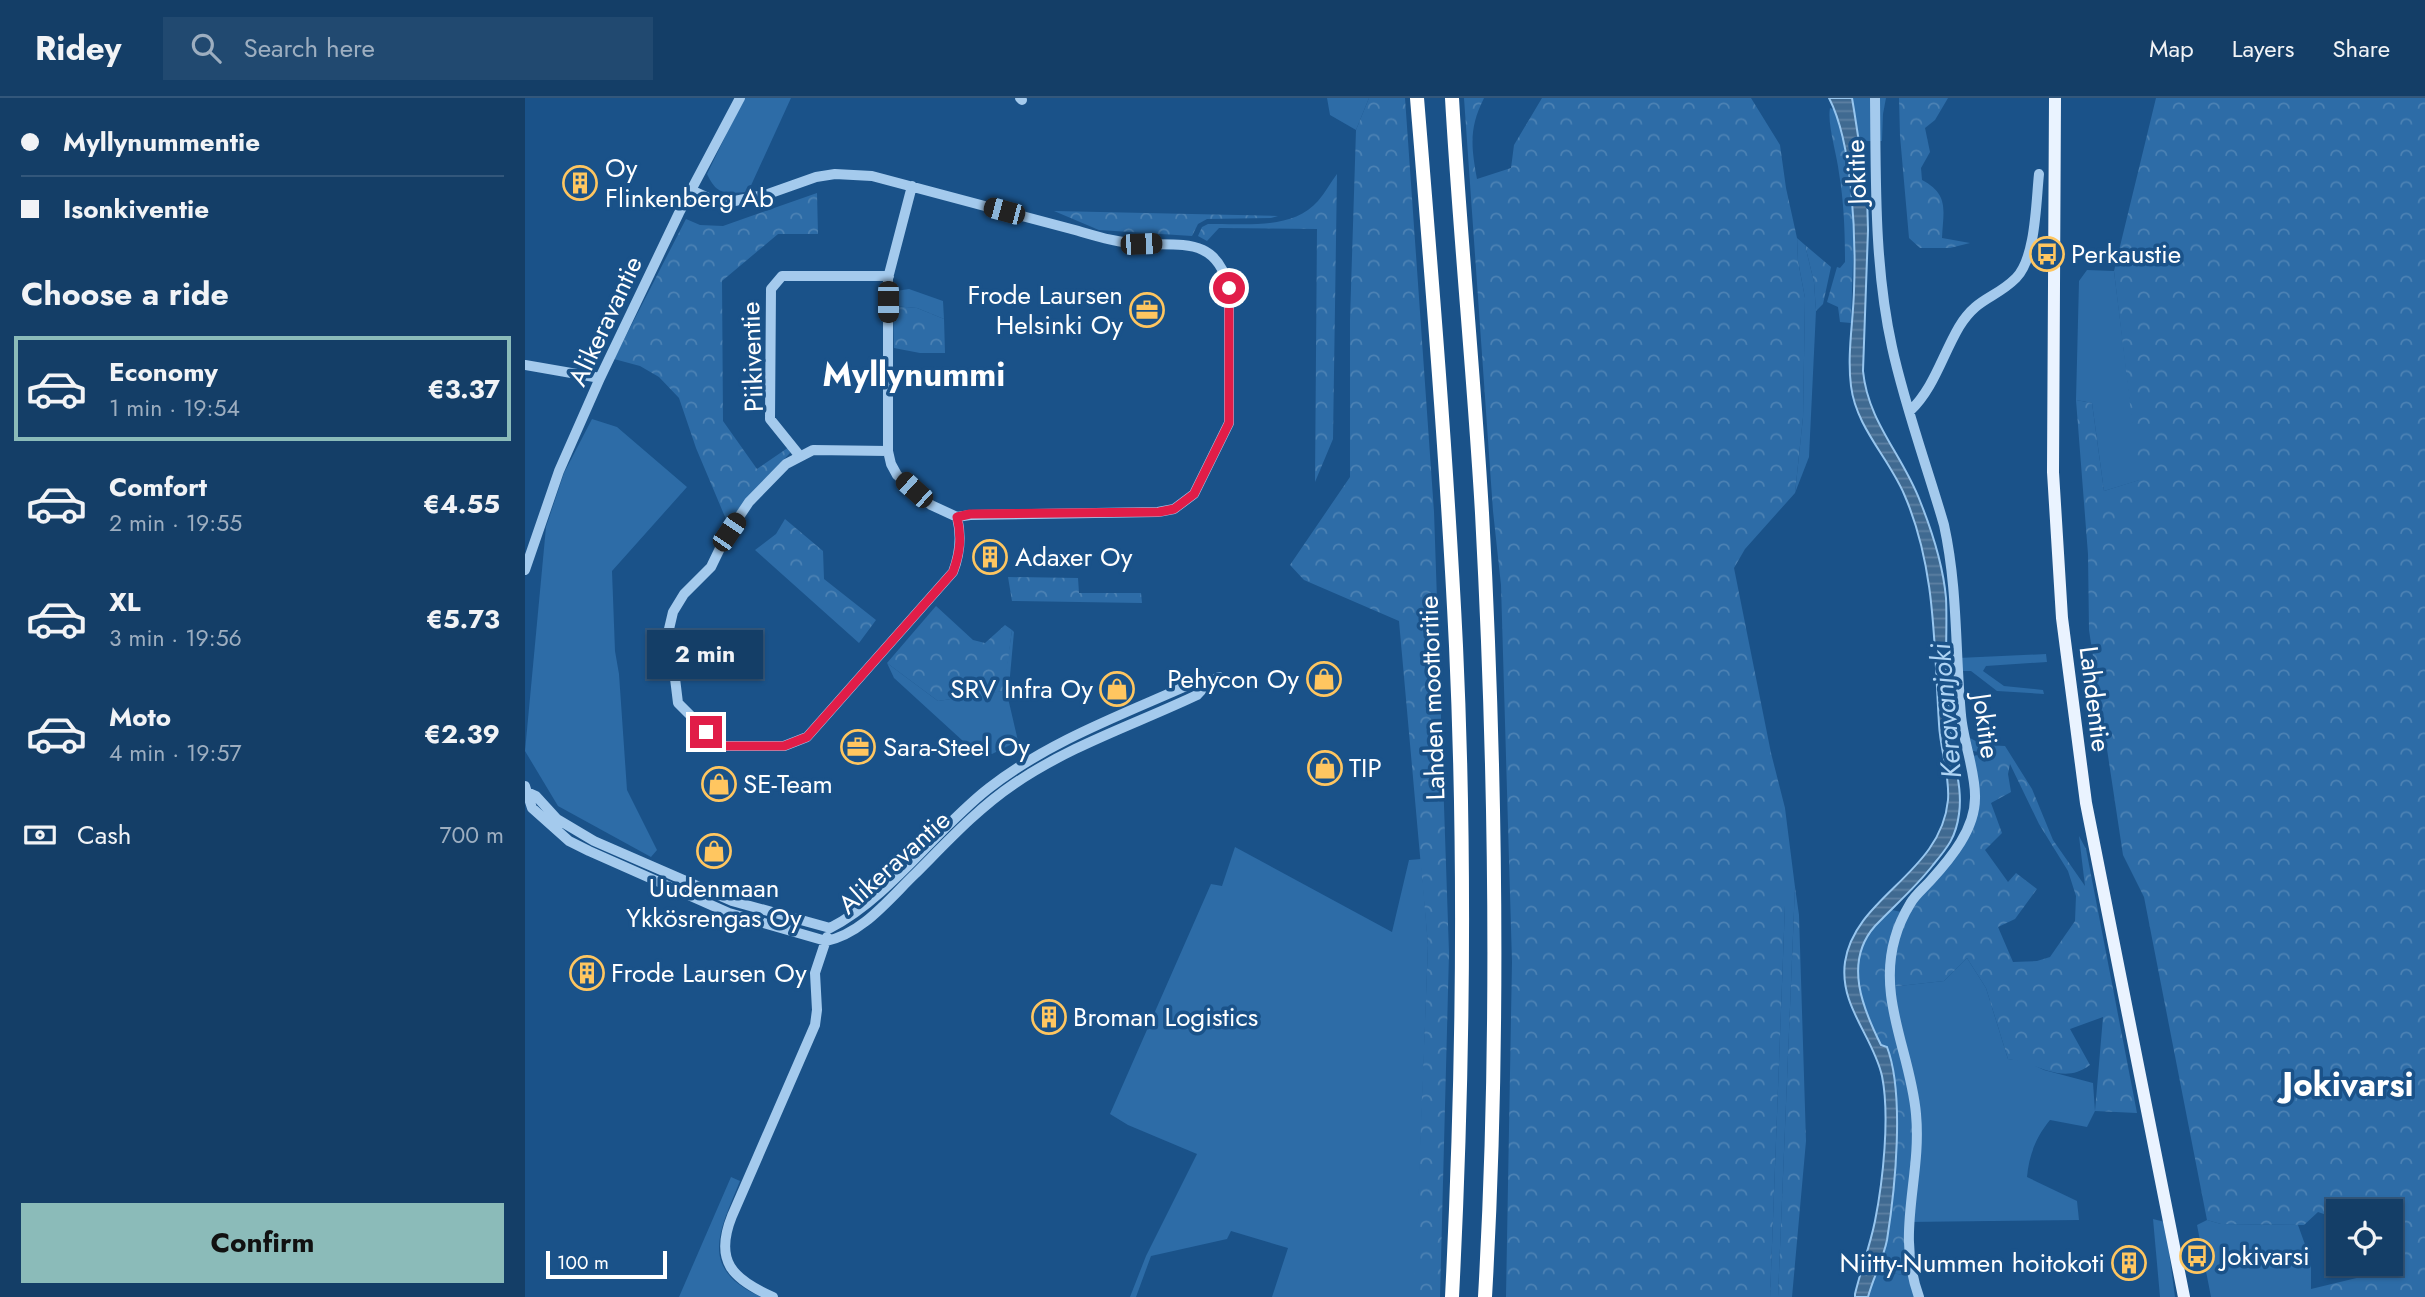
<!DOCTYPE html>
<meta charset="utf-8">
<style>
body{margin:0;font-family:Jost,sans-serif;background:#214970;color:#f1f3f6;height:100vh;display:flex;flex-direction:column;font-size:26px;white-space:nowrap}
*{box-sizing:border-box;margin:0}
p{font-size:23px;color:#9daec0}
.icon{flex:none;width:38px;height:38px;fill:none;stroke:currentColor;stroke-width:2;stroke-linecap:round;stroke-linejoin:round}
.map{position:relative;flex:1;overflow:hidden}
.panel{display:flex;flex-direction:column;background:#143e67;width:525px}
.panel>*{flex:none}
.banner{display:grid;align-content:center;height:154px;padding:0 21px;background:#143e67}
.buttons{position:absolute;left:1801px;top:1101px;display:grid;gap:14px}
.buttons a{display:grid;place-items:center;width:77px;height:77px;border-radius:0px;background:#143e67;box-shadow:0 2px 5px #0004,0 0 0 2px #33577b;font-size:35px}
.scale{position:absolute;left:21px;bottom:18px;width:121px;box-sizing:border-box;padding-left:7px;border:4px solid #fff;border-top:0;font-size:19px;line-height:24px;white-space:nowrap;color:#fff;-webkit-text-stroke:5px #1a5289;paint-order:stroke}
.end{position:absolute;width:32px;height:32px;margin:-16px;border:9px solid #e11d48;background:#fff;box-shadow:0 0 0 4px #fff}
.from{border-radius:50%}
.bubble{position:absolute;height:49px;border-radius:0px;background:#143e67;box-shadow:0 2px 5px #0004,0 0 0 2px #33577b;font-size:23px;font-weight:700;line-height:49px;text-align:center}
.car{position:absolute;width:21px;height:42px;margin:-21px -10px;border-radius:9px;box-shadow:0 0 5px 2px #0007;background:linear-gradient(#222 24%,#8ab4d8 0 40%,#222 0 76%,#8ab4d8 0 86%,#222 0)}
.banner b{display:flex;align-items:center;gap:24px;height:66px;font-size:26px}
.banner b+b{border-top:2px solid #33577b}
.banner i{width:18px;height:18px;background:#f1f3f6}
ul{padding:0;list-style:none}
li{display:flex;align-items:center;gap:21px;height:105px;margin:0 14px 10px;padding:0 7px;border:4px solid transparent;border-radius:0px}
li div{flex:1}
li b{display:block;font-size:26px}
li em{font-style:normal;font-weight:700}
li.current{border-color:#8bbbb9}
li>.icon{width:63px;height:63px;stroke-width:1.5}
h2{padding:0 21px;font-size:32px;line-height:84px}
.pay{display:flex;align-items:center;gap:18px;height:77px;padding:0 21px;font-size:26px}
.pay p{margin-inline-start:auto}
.action{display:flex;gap:14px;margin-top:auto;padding:14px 21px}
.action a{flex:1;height:80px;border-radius:0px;background:#8bbbb9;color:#111;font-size:28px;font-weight:700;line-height:80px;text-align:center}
header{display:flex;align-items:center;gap:42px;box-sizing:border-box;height:98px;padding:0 35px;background:#143e67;border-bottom:2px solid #33577b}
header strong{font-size:33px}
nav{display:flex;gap:38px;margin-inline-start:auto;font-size:24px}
.search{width:490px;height:63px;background:#214970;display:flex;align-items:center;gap:18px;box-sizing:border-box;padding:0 24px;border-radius:0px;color:#9daec0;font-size:26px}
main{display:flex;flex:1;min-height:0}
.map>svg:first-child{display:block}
.green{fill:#2d6ca7}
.forest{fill:url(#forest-crowns);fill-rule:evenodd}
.water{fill:url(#water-rules);stroke:#97c6ef;stroke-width:2}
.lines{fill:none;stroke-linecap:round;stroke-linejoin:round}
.minor{stroke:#a4caed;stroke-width:10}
.major{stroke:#eaf3ff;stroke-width:12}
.highway{stroke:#fff;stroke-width:14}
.route{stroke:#e11d48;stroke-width:9}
.labels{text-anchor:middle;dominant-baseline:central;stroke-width:7;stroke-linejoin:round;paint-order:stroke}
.poi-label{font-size:26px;fill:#fff;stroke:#1a5289;text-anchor:start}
.street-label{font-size:26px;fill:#fff;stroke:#1a5289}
.water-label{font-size:28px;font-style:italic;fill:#afd4f4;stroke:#1a5289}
.district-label{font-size:33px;font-weight:bold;fill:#fff;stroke:#1a5289}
</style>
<header>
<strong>Ridey</strong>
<div class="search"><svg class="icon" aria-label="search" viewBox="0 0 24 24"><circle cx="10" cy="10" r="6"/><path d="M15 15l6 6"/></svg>Search here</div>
<nav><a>Map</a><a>Layers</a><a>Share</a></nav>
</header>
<main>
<section class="panel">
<div class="banner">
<b><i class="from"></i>Myllynummentie</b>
<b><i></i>Isonkiventie</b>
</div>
<h2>Choose a ride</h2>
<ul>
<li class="current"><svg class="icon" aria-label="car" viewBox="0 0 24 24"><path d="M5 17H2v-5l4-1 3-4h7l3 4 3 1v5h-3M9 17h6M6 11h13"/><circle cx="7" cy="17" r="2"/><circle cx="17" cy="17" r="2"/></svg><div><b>Economy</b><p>1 min · 19:54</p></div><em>€3.37</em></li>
<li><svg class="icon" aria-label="car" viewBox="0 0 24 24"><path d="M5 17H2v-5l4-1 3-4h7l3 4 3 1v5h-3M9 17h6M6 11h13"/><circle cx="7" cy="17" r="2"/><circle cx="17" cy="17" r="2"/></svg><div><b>Comfort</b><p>2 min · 19:55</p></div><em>€4.55</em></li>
<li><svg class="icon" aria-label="car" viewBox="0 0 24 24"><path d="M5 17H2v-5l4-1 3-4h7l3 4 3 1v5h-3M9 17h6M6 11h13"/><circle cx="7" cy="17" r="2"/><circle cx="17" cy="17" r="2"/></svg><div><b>XL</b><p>3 min · 19:56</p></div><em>€5.73</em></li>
<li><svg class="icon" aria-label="car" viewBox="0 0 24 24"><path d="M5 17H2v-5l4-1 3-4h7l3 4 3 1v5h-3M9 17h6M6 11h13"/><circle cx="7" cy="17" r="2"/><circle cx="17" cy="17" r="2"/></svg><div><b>Moto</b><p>4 min · 19:57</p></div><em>€2.39</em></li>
</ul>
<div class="pay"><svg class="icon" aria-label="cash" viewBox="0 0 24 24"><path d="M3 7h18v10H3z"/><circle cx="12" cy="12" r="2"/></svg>Cash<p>700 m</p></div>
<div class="action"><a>Confirm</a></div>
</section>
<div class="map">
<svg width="1900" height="1199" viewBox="0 0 1900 1199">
<defs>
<pattern id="forest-crowns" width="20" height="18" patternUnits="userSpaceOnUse" patternTransform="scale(1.75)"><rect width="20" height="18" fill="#2d6ca7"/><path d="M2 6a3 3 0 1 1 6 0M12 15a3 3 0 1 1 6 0" fill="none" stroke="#4c82b4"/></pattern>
<pattern id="water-rules" width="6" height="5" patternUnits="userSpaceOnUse" patternTransform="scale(1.75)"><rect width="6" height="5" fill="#406a91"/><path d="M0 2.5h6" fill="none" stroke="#5d80a2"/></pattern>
</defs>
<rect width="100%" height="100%" fill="#1a5289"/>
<path class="green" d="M219,0H266L223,94C201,95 192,98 182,76Z
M802,0H844L831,32L805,17Z
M1327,0H1361L1358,16L1357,43H1334Z
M1272,140L1280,147L1289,184L1291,213L1284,359L1270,395L1278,319L1280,200L1273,163Z
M1562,172L1589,173L1615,382L1579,393L1567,305L1551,302L1554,183Z
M384,191L418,203L419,221L392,210L368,208L367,199L371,193Z
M67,321L92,329L162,389L87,473L90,553L94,576L102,692L132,752L126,759L33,708L0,653L21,429L39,375Z
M487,532L489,534L483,600L493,643L467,656L450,654L369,580L362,565L413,603L478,593Z
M1521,556L1522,564L1461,568L1458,573L1479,588L1518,592L1519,596L1472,593L1446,573H1433V560Z
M1260,710L1270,789L1253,1199H1245L1260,807Z
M710,749L867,834L884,762L896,761L903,847L890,1199H747L763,1150L706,1133L702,1141L626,1158L611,1199H605L621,1158L672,1056L603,1027L585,1016L686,786L697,788Z
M1442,860L1461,890L1483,961L1500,963L1519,972L1568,985L1570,1013L1562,1029L1525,1022C1511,1039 1504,1057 1502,1079L1552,1103L1554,1122L1383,1124L1364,889L1419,883Z
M206,1079L215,1083C195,1133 172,1170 236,1199H154Z
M1628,1121L1640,1124L1650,1199H1635Z
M1682,1122L1696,1126L1773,1127L1786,1163V1199H1686L1672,1127Z
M1352,1172L1388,1179L1394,1199H1343Z"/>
<path class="forest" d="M844,0H880L909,414L924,855L915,1199H889L903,847L874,523L779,482L765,467L825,379V222L831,32Z
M939,0H959C944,30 946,48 952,81L986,70L989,47L1017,0H1226L1255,47L1261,90L1272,140L1273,163L1280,200L1278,319L1270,395L1220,451L1209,470L1246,655L1260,710V807L1245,1199H981L987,864L976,487L968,413Z
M1374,0H1423L1410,22L1400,30L1405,54L1396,70L1397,82C1425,97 1418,113 1417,140L1445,145L1425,150H1395L1384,140L1375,38Z
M1631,0H1900V1199H1786V1191L1844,1177L1843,1166H1866V1113H1813V1121L1793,1114L1779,1127L1696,1126L1682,1122L1619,799L1598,757L1564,532L1563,456L1551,302L1567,305L1579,393L1614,382L1589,173Z
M1305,10L1310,12L1321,58L1329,132L1326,225L1315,224L1313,209L1302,204L1312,169L1315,170L1320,164C1320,134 1319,105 1314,75C1312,57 1302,26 1305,10Z
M812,76L808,341L790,384L792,131L694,130L682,143L673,138L677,129L683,126C717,125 767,133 793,103C800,95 805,85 812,76Z
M292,95L293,136H253L197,183L198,323L232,371L264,349L265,355L228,394L203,426L171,350L154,300L134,279L115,268L89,261L161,121L175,127L198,128Z
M529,113L753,118L746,120L682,121L673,126L667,138L574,132Z
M1280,147L1306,169L1298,206L1291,213L1289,184Z
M368,208L392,210L419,221L420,255H395L369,250Z
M260,421L298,453L299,481L351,522L334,545L230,452L251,436Z
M483,479L553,480L554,495H616L617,505L487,503Z
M411,508L448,542L460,545L480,527L487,532L479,593L413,603L362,565Z
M1445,640L1458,647L1480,648L1507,691L1528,742L1560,788L1554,738L1561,751L1612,1015L1570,1013L1578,919L1545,931L1565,967C1537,988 1514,965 1483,961L1461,890L1442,860L1419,883L1365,889L1391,1015L1388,1179L1352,1172C1362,1150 1363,1128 1365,1104C1369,1069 1375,1033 1370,998C1367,981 1362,961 1355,946C1342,914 1321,881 1339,844C1346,831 1357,822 1367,812L1381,815L1426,760L1451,700L1444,659L1461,655L1448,653ZM1485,666L1514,726L1543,773L1551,798L1550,823L1525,859L1512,863L1488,864L1473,829L1490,821L1512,791L1491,775L1483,784L1460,752L1477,735L1466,705L1486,694L1483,676Z
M1270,789L1274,817L1281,1043L1267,1199H1253Z"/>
<path class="water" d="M1304,0H1327L1329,12L1342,96L1343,132L1338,273C1343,324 1377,356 1395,403C1407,433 1418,466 1421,500C1422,521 1421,542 1421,563C1422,588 1425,613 1426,637C1428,664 1438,689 1434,716C1431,739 1423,749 1408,767C1391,789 1369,808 1350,828C1318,864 1338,911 1356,947L1362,949C1380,996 1370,1092 1362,1142C1358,1162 1348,1180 1343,1199H1330V1196C1336,1171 1345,1148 1350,1123C1358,1083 1365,1018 1357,978C1348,938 1314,908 1320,864C1330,798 1416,776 1423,702C1425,677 1415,651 1414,626C1409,548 1411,469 1379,396C1363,359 1331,329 1326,288C1322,256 1328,226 1329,193C1331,141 1328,46 1304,0Z"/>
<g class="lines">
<path class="minor" d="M495,0L497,2
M1350,0C1351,82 1349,168 1367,249C1380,309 1402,368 1419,427C1433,491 1430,552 1436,617C1438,643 1451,675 1450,700C1450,731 1426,760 1406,782C1399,790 1390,797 1385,806C1379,816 1373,829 1370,840C1352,901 1386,956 1391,1016C1397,1081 1370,1133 1394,1199
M166,92L190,103L205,104L243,96L291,79L310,76L347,78L550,132C571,138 593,145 615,146C657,148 691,138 704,190V325L669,396L649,411L633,414L445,417L432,419L406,407L372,377L366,366L363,353V180L387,88
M0,267L75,280
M1385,313C1409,290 1417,258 1434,229C1452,199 1470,201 1491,180C1511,160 1511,103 1514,76
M363,353L288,352L261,366L224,404L200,440L186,469L159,496L148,514L144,531L153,605L196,648H259L282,639L428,474C435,456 437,439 432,419
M274,357L245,321L246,191L257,178H364
M0,472L34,373L75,280L154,115L215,0
M0,688L7,710L44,743L64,753L204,815L301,843C337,836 364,801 390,776C421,745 452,711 489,686C546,647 611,626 672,597L685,583L694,579
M2,694L11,698L32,721L69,743L207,803L305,830C364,800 411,731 464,690C524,643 599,616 668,585L685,583
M248,1199C207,1181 189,1163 207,1118L290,927L292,912L290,875L302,839"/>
<path class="major" d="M1530,0L1528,374L1537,520L1561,705L1659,1199"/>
<path class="highway" d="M892,0C907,182 922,365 931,548C941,764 938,983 927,1199
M927,0C935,139 949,277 957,415C971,676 975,938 960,1199"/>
</g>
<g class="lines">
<path class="route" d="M181,634L196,648H259L282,639L428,474C435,455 437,439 432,419L445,416L634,414L649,411L669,396L704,325V190"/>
</g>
<defs>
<g id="building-ring" transform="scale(1.75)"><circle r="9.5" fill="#1a5289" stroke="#ffc660" stroke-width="1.5"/><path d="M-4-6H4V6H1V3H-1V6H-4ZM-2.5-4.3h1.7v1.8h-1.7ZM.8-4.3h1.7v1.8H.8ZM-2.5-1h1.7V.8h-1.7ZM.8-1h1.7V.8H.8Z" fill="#ffc660"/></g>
<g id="bus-ring" transform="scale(1.75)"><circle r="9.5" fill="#1a5289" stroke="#ffc660" stroke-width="1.5"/><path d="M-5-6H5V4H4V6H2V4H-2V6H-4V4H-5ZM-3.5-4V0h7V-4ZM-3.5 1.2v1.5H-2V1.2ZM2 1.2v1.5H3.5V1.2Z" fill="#ffc660"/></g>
<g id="office-ring" transform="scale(1.75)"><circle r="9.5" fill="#1a5289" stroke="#ffc660" stroke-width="1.5"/><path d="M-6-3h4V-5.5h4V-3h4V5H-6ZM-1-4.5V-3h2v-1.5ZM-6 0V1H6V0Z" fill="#ffc660"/></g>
<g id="shop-ring" transform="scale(1.75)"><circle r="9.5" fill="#1a5289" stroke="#ffc660" stroke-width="1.5"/><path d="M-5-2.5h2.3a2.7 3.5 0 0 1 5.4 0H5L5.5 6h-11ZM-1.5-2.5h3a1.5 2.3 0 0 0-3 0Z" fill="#ffc660"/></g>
</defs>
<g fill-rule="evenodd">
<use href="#building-ring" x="55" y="85"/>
<use href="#bus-ring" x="1522" y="156"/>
<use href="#office-ring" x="622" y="212"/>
<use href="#building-ring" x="465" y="459"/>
<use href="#shop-ring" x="799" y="581"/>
<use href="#shop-ring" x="592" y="591"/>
<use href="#office-ring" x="333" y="649"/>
<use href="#shop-ring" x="800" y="670"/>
<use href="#shop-ring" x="194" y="686"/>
<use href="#shop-ring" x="189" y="753"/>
<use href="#building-ring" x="62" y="875"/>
<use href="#building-ring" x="524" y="919"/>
<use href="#bus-ring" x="1672" y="1158"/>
<use href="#building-ring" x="1604" y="1165"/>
</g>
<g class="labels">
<g class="poi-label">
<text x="80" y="70">Oy<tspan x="80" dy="30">Flinkenberg Ab</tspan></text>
<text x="1546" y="156">Perkaustie</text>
<text x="598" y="197" text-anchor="end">Frode Laursen<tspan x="598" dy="30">Helsinki Oy</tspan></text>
<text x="490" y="459">Adaxer Oy</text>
<text x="774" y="581" text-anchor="end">Pehycon Oy</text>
<text x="568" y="591" text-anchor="end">SRV Infra Oy</text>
<text x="358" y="649">Sara-Steel Oy</text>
<text x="824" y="670">TIP</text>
<text x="218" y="686">SE-Team</text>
<text x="189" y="790" text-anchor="middle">Uudenmaan<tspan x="189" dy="30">Ykkösrengas Oy</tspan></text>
<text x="86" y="875">Frode Laursen Oy</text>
<text x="548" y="919">Broman Logistics</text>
<text x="1696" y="1158">Jokivarsi</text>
<text x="1580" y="1165" text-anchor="end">Niitty-Nummen hoitokoti</text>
</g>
<g class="street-label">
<text transform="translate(1331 74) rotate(-92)">Jokitie</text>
<text transform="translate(80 223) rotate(-65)">Alikeravantie</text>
<text transform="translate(227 259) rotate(-92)">Piikiventie</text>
<text transform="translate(907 600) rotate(-92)">Lahden moottoritie</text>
<text transform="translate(1570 601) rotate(83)">Lahdentie</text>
<text transform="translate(1461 628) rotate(82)">Jokitie</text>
<text transform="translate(369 764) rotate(-42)">Alikeravantie</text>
</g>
<g class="water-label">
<text transform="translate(1421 613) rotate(-95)">Keravanjoki</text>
</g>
<g class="district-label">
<text x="389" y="276">Myllynummi</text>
<text x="1823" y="986">Jokivarsi</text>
</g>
</g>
</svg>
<div class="buttons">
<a><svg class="icon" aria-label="locate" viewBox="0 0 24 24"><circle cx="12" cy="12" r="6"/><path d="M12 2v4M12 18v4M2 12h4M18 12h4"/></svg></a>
</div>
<div class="scale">100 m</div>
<i class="end from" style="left:704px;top:190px"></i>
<i class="end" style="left:181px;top:634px"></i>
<div class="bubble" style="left:122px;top:532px;width:116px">2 min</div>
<i class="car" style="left:479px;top:113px;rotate:285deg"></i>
<i class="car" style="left:616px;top:146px;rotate:88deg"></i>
<i class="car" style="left:363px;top:204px;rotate:180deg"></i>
<i class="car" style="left:389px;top:392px;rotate:312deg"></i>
<i class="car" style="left:204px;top:434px;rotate:34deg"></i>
</div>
</main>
